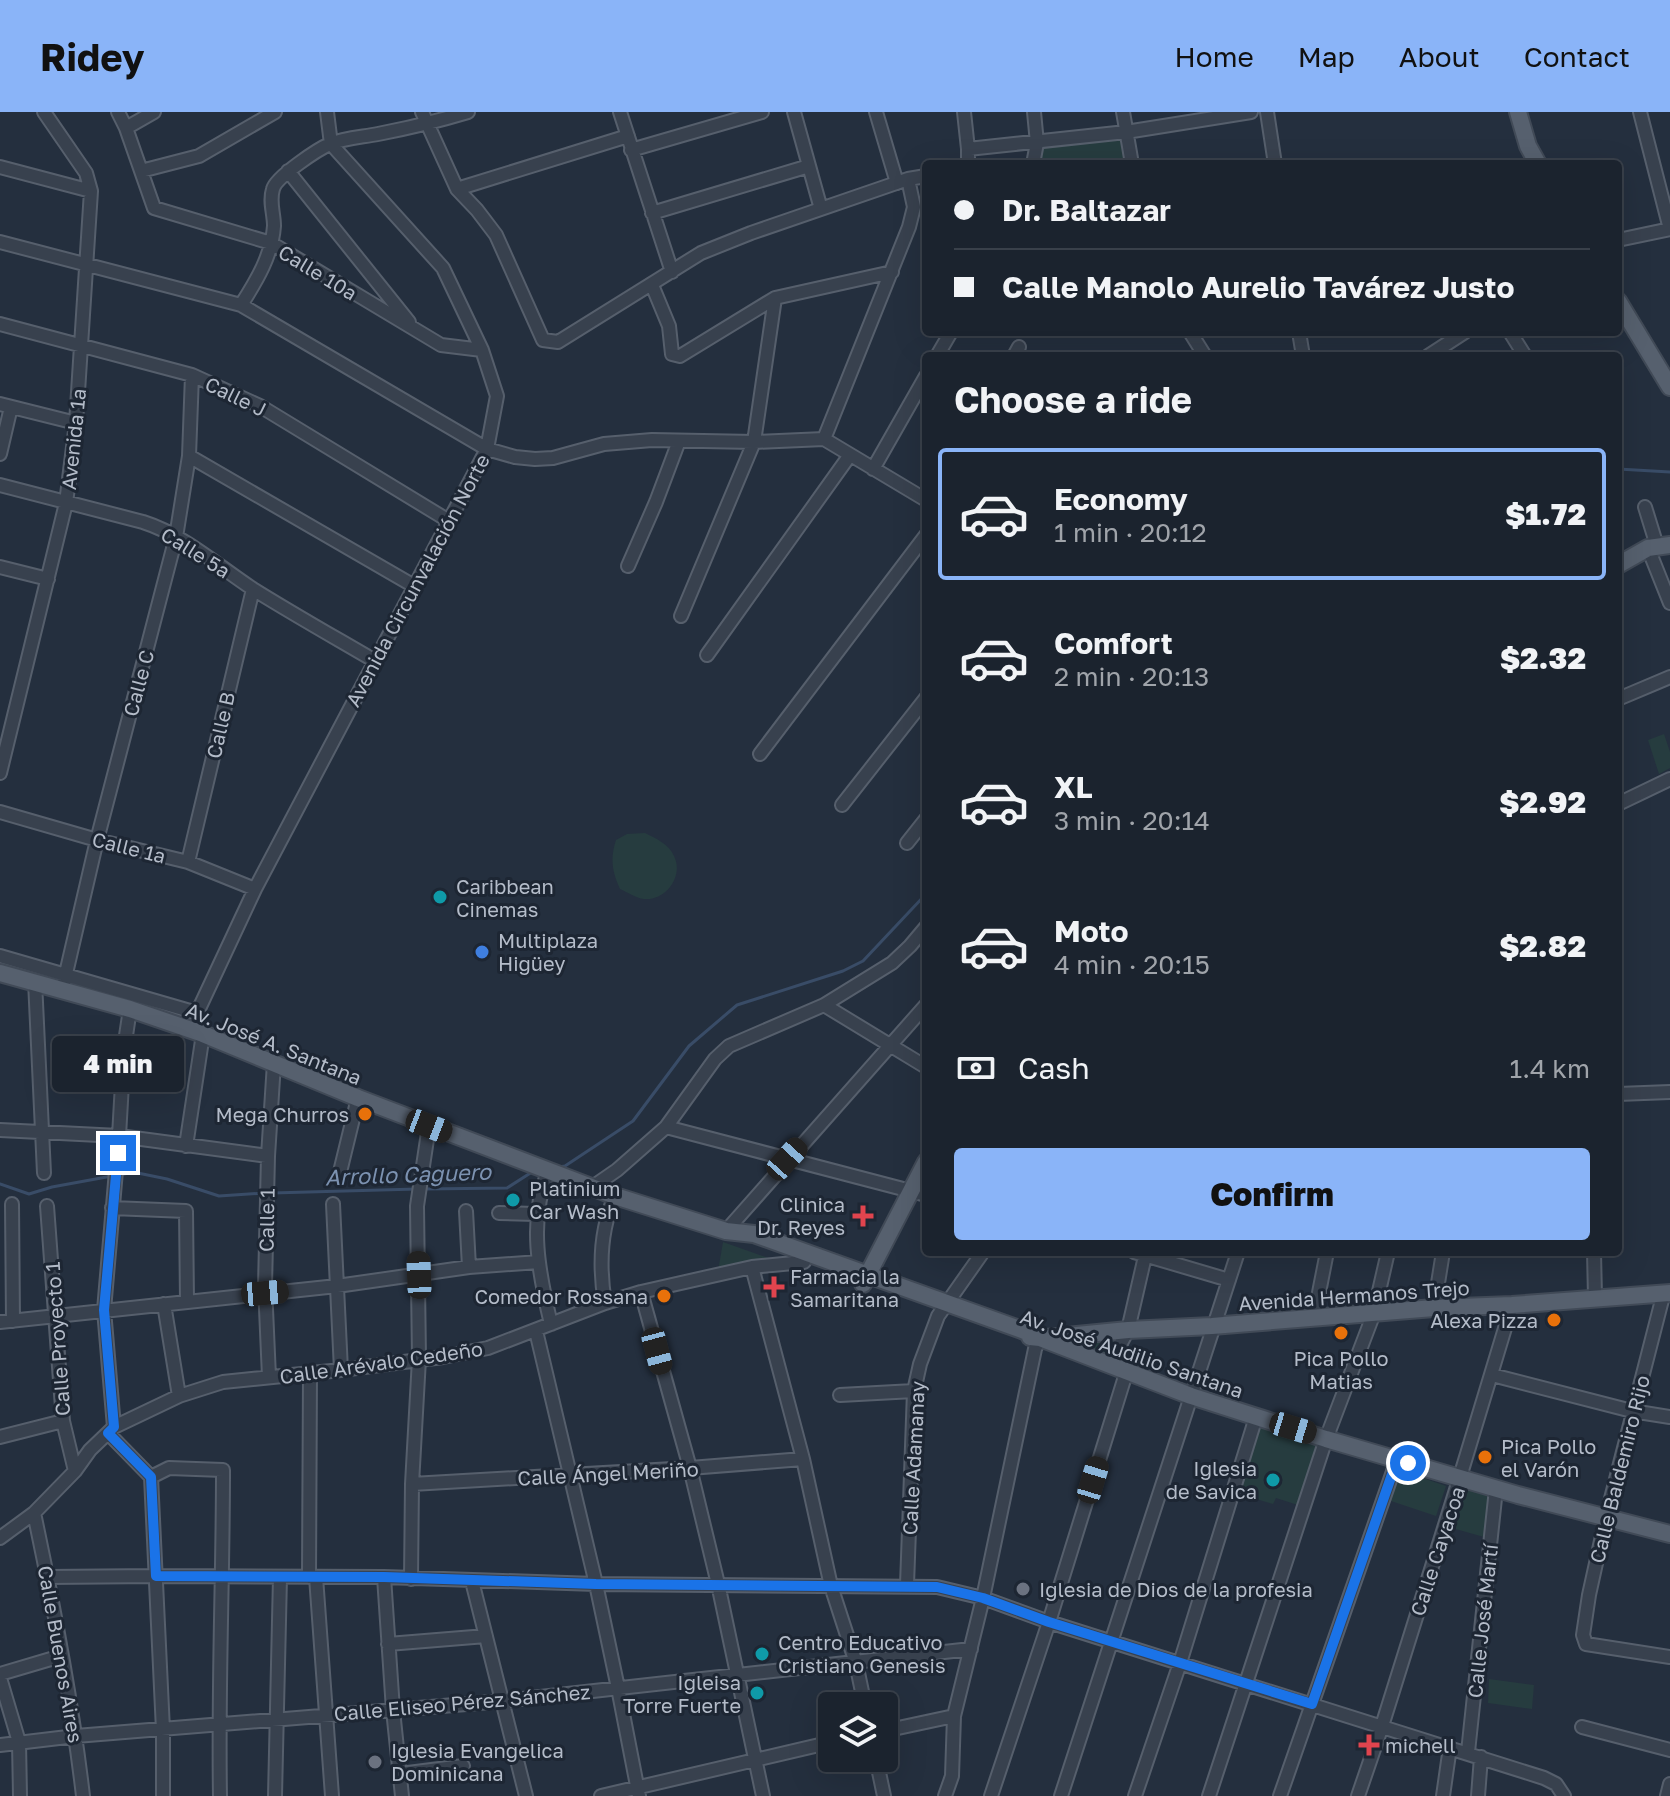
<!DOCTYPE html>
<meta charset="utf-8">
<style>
body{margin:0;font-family:"Golos Text",sans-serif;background:#242b36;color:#f1f3f6;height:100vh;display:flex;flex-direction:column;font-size:30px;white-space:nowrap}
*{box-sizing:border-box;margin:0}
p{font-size:26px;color:#a0a4aa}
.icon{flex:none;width:44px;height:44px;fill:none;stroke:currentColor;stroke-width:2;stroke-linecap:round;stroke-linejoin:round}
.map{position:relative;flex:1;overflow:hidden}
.side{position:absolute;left:922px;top:240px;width:700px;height:904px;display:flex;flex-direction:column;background:#1b232e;border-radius:8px;box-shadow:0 8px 32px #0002,0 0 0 2px #39404a}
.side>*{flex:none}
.hud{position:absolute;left:922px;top:48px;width:700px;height:176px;border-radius:8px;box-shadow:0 8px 32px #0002,0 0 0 2px #39404a;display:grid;align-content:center;height:176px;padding:0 32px;background:#1b232e}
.fabs{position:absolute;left:818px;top:1580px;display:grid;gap:16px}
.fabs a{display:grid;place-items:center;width:80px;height:80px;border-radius:8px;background:#1b232e;box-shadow:0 8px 32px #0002,0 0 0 2px #39404a;font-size:40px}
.end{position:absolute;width:36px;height:36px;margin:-18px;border:10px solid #1a73e8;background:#fff;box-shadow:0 0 0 4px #fff}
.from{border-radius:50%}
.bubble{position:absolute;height:56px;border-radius:8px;background:#1b232e;box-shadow:0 8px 32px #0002,0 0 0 2px #39404a;font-size:26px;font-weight:800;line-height:56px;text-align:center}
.car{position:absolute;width:24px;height:48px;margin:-24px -12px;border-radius:10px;box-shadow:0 0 6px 2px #0007;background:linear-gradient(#222 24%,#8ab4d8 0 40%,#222 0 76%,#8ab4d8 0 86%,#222 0)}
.hud b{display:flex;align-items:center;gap:28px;height:76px;font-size:30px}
.hud b+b{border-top:2px solid #39404a}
.hud i{width:20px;height:20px;background:#f1f3f6}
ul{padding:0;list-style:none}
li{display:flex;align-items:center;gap:24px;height:132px;margin:0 16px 12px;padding:0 16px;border:4px solid transparent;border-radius:8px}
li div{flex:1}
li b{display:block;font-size:30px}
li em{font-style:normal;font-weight:800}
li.active{border-color:#8ab4f8}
li>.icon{width:72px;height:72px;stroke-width:1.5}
h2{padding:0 32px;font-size:36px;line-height:96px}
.pay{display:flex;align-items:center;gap:20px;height:88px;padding:0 32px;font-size:30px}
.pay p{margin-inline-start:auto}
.cta{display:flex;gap:16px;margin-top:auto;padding:16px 32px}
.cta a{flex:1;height:92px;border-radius:8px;background:#8ab4f8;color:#111;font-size:32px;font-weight:800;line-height:92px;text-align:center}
header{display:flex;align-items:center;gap:48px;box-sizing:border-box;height:112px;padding:0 40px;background:#8ab4f8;color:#111}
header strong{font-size:38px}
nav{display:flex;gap:44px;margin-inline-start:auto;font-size:28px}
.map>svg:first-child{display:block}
.green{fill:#263c3f}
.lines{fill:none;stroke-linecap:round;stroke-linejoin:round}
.stream{stroke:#394c67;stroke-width:3}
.minor-casing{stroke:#565f6c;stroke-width:16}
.major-casing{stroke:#414a57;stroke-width:20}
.minor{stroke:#38414e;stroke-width:12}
.major{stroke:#56606e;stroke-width:16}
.route{stroke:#1a73e8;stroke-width:10}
.culture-dot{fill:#0f9aa8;stroke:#1d2633;stroke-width:3}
.shop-dot{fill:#3f7fe0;stroke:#1d2633;stroke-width:3}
.food-dot{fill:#e8710a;stroke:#1d2633;stroke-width:3}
.health-dot{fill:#e0444e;stroke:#1d2633;stroke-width:3}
.worship-dot{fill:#6b7280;stroke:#1d2633;stroke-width:3}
.labels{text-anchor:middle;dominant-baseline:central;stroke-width:6;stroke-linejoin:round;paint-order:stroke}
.street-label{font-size:20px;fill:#b4bcc9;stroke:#1d2633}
.poi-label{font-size:20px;fill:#b4bcc9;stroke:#1d2633;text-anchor:start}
.water-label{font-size:22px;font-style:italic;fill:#7c92b1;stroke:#1d2633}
</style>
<header>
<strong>Ridey</strong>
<nav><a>Home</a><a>Map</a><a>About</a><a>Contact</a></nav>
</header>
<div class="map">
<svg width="1670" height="1684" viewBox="0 0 1670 1684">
<rect width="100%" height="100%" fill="#242f3e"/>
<path class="green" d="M1126,20L1131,52H1033L1037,31Z
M1664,622L1670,640V656L1659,662L1648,628Z
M645,721C655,726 669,732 674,744C684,764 666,789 644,787C636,786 627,780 620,777C612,760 610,746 616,728L627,722Z
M723,1130L777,1149L718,1159Z
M1128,1218L1119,1256L1041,1226Z
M1256,1305L1326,1327L1304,1395L1276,1386L1273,1392L1233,1380Z
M1399,1358L1446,1374L1436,1404L1388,1388Z
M1460,1365L1496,1377L1491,1427L1445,1414Z
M1489,1567L1534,1573L1532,1597L1488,1591Z"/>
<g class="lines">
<path class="stream" d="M1618,357L1670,360
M559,1055L565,1054L633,1009L689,934L737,893L843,859L863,849L926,782
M120,1063L133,1060L167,1067L219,1084L265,1081
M0,1072L29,1082L52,1075L112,1064
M424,1077L507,1076L532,1060
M272,1081L417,1077"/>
<g class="minor-casing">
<path id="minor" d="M118,0L126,16L154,96L271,131L441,233L482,238
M422,0L457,77L477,98L496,123L543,228L558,230L701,141L751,121L908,67L926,64
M620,0L672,160
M794,0L821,97
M876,0L897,71
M964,0L968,37
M1123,0L1132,52
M1267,0L1275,52
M126,16L154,0
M631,38L762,0
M968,52V37L1126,20L1251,0
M1033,52L1037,31L1034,0
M0,55L91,79
M141,59L199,44L275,0
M288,59L409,210
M457,77L628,24
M652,101L809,54
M1618,128L1670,117L1640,0
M0,130L241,193L487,337L515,345L535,347L553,346L604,332L652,328L754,330L824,327L926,388
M652,173L669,214L672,242L680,244L775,186L892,160
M241,193C257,168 272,143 274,114C274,101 269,90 273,77C276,65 318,37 330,32C344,26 363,25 378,22C409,16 438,9 468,0
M0,212L192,263L260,294L449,409
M1190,220L1205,244
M1299,220L1303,244
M1510,220L1525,244
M937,244L951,220
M1014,244L1019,235
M1428,244L1465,220
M0,292L76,311
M824,327L909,115L914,95L908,67
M0,342L11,295
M189,344L414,474
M873,357L926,264
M0,373L143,410C184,423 218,454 253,477C293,502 334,525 375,549
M1645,395L1657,434
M1648,436L1670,491
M628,454L656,390L679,329
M0,455L48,467
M681,504L754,330L775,186
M707,543L850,343
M1618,587L1670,565
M760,642L926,423
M0,661L66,391L76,311L91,79L86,61L44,0
M1618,692L1670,667
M842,693L926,586
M0,700L97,728L188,750L255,777
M907,731L926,707
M188,750L253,477
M0,844L197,901L255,777L487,337L497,284L482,238L443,156L331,32L327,0
M35,869L44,1061
M64,870L97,728L176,425L189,344L192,263
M824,893L926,955
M1618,982L1670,980
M666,1015L926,1083
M0,1018L119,1024L268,1044
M186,1034L203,922
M340,1060L358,986
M548,1060C528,1109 539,1162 551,1212
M591,1076L617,1058L666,1015L715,947L729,934L824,893L892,851L910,834L926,815
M12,1092L13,1209
M333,1092L341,1258
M47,1094L63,1309L75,1359
M112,1096L186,1099L187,1189
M466,1099L469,1155
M499,1101L536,1102
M726,1119L926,893
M1134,1140L1229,1168
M1594,1140L1595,1185
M752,1155L803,1347L831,1474L856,1551L865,1594
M641,1180L690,1356L718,1472L763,1684
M1662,1182V1188L1606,1406L1589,1483L1583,1523L1586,1532L1670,1545
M605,1191C599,1155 600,1118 615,1084
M164,1192L179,1284
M1434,1196L1443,1140
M1314,1206L1327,1140
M0,1210L337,1174L469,1155L539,1150
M536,1219L596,1472L618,1576L639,1684
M1119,1256L1121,1231L1128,1218L1146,1140
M1492,1263L1632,1299L1670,1305
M269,1265L265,1174L268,1044L274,951
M840,1283L914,1279
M114,1315L104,1198L119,1024L124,937L130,897
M108,1321L151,1365L163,1618V1684
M0,1325L63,1309
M151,1365L169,1356L223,1358C223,1467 218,1575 220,1684
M412,1372L690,1356L803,1347
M34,1401C54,1495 72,1589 83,1684
M0,1426L34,1401L75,1359L90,1338L114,1315L179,1284L223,1270L341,1258L443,1245L488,1236L605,1191L641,1180L752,1155L804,1150
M48,1465L156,1464L384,1465L596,1472L937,1475L983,1486L1049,1510L1544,1666L1556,1672L1564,1684
M309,1465L310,1261
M316,1465L332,1684
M384,1465L393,1598L402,1684
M411,1467L412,1372L419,1247L417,1094L429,1014
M472,1469L526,1684
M907,1473L914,1279L920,1252L938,1204L983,1140
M388,1532L486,1524
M0,1562L61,1544
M0,1566L19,1630L20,1684
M1582,1615L1670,1638
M884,1619L954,1604
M0,1633L76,1624L503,1589L971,1537
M1468,1640L1496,1377
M876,1646L884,1684
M400,1662L463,1654
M275,1684L280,1465
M601,1684L832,1630
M945,1684L952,1664L954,1604L983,1486L1035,1237L1040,1226
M991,1684L1049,1510L1127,1258
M1061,1684L1238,1140
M1135,1684L1180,1551L1256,1305
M1209,1684L1326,1327L1374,1201L1388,1140
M1280,1684L1397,1348
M1358,1684L1382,1614L1460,1365L1512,1193
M1443,1684L1450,1635
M1478,1684L1481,1645
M1667,1684L1670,1672"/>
</g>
<g class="major-casing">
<path id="major" d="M1518,0L1528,34L1538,52
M1618,189L1670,275
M1618,453L1648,436L1670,433
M0,861L130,897L203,922L358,986L615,1084L726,1119L754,1122L1022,1218L1040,1226
M863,1172L926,1050
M1030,1225L1040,1226L1191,1284L1326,1327L1518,1383L1670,1422
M1046,1226L1128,1218L1212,1214L1434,1196L1512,1193L1670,1181"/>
</g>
<use href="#minor" class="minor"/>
<use href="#major" class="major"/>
</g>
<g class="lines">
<path class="route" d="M118,1041L104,1198L114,1315L108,1321L151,1365L156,1464L384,1465L596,1472L937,1475L983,1486L1049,1510L1312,1592L1397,1348L1408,1351"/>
</g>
<g class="culture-dot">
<circle cx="440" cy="785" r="8"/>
<circle cx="513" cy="1088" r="8"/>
<circle cx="1273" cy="1368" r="8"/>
<circle cx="762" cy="1542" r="8"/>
<circle cx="757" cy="1581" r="8"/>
</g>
<circle class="shop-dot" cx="482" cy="840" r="8"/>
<g class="food-dot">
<circle cx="365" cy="1002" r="8"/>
<circle cx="664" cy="1184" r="8"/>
<circle cx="1554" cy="1208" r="8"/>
<circle cx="1341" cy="1221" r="8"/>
<circle cx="1485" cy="1345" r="8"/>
</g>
<g class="health-dot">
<path d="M859 1092h8v8h8v8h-8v8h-8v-8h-8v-8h8z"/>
<path d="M770 1163h8v8h8v8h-8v8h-8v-8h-8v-8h8z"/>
<path d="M1365 1621h8v8h8v8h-8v8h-8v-8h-8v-8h8z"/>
</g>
<g class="worship-dot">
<circle cx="1023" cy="1477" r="8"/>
<circle cx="375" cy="1650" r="8"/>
</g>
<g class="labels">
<g class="street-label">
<text transform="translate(318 160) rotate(31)">Calle 10ª</text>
<text transform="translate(236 284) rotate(26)">Calle J</text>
<text transform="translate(73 327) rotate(-84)">Avenida 1ª</text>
<text transform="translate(196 440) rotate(32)">Calle 5ª</text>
<text transform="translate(417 468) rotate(-62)">Avenida Circunvalación Norte</text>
<text transform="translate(138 571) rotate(-75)">Calle C</text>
<text transform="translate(220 613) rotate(-77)">Calle B</text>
<text transform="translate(129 735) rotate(14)">Calle 1ª</text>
<text transform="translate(274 931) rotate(22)">Av. José A. Santana</text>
<text transform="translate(266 1108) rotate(-89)">Calle 1</text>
<text transform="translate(1354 1183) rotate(-4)">Avenida Hermanos Trejo</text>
<text transform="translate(57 1227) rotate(-94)">Calle Proyecto 1</text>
<text transform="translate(1132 1241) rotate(19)">Av. José Audilio Santana</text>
<text transform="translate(381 1250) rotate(-8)">Calle Arévalo Cedeño</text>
<text transform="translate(913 1346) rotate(-87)">Calle Adamanay</text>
<text transform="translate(1619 1357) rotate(-76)">Calle Baldemiro Rijo</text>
<text transform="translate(608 1361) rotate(-3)">Calle Ángel Meriño</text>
<text transform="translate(1437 1439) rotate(-72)">Calle Cayacoa</text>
<text transform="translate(1482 1509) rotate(-84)">Calle José Martí</text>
<text transform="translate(61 1542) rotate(80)">Calle Buenos Aires</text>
<text transform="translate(462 1590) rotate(-5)">Calle Eliseo Pérez Sánchez</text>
</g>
<g class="poi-label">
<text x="456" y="774">Caribbean<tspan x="456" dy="23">Cinemas</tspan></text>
<text x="498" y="828">Multiplaza<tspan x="498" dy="23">Higüey</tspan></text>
<text x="349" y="1002" text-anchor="end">Mega Churros</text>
<text x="529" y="1076">Platinium<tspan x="529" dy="23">Car Wash</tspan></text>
<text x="845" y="1092" text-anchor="end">Clinica<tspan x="845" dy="23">Dr. Reyes</tspan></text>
<text x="790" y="1164">Farmacia la<tspan x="790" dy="23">Samaritana</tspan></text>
<text x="648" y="1184" text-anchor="end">Comedor Rossana</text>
<text x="1538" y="1208" text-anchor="end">Alexa Pizza</text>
<text x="1341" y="1246" text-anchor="middle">Pica Pollo<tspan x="1341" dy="23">Matias</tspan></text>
<text x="1501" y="1334">Pica Pollo<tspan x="1501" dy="23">el Varón</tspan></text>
<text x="1257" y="1356" text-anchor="end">Iglesia<tspan x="1257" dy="23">de Savica</tspan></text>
<text x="1039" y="1477">Iglesia de Dios de la profesia</text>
<text x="778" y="1530">Centro Educativo<tspan x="778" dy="23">Cristiano Genesis</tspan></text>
<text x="741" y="1570" text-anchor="end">Igleisa<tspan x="741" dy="23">Torre Fuerte</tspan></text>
<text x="1385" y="1633">michell</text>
<text x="391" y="1638">Iglesia Evangelica<tspan x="391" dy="23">Dominicana</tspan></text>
</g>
<g class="water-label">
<text transform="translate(408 1062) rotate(-2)">Arrollo Caguero</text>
</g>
</g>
</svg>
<div class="fabs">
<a><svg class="icon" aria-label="layers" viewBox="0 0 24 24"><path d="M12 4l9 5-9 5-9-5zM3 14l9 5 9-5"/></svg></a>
</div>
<i class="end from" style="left:1408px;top:1351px"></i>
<i class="end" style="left:118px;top:1041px"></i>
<div class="bubble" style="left:52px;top:924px;width:132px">4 min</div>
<i class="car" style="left:429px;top:1014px;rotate:111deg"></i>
<i class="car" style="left:787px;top:1047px;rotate:42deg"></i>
<i class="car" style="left:419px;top:1163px;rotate:358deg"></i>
<i class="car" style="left:265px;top:1181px;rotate:85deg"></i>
<i class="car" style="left:657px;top:1239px;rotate:165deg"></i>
<i class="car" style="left:1293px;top:1316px;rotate:107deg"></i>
<i class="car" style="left:1093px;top:1368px;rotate:17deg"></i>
<div class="hud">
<b><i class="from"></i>Dr. Baltazar</b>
<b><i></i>Calle Manolo Aurelio Tavárez Justo</b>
</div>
<section class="side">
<h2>Choose a ride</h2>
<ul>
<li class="active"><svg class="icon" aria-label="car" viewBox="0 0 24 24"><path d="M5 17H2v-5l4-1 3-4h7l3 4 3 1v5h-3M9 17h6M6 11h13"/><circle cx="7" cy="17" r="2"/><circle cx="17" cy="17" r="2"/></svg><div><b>Economy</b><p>1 min · 20:12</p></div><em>$1.72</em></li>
<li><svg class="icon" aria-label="car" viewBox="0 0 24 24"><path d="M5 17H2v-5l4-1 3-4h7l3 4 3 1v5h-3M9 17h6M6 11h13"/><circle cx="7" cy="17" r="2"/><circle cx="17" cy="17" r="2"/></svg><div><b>Comfort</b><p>2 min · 20:13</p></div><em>$2.32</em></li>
<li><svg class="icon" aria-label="car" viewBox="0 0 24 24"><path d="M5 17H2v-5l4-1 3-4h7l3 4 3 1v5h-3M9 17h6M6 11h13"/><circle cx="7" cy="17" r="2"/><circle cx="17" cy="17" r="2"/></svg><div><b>XL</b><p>3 min · 20:14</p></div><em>$2.92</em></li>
<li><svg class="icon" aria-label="car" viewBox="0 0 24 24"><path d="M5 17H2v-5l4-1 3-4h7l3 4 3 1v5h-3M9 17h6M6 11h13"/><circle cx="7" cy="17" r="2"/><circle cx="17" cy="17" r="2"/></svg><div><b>Moto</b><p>4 min · 20:15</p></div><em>$2.82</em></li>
</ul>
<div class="pay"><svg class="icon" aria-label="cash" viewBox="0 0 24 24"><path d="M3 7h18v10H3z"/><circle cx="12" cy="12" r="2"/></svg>Cash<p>1.4 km</p></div>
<div class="cta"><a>Confirm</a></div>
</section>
</div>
